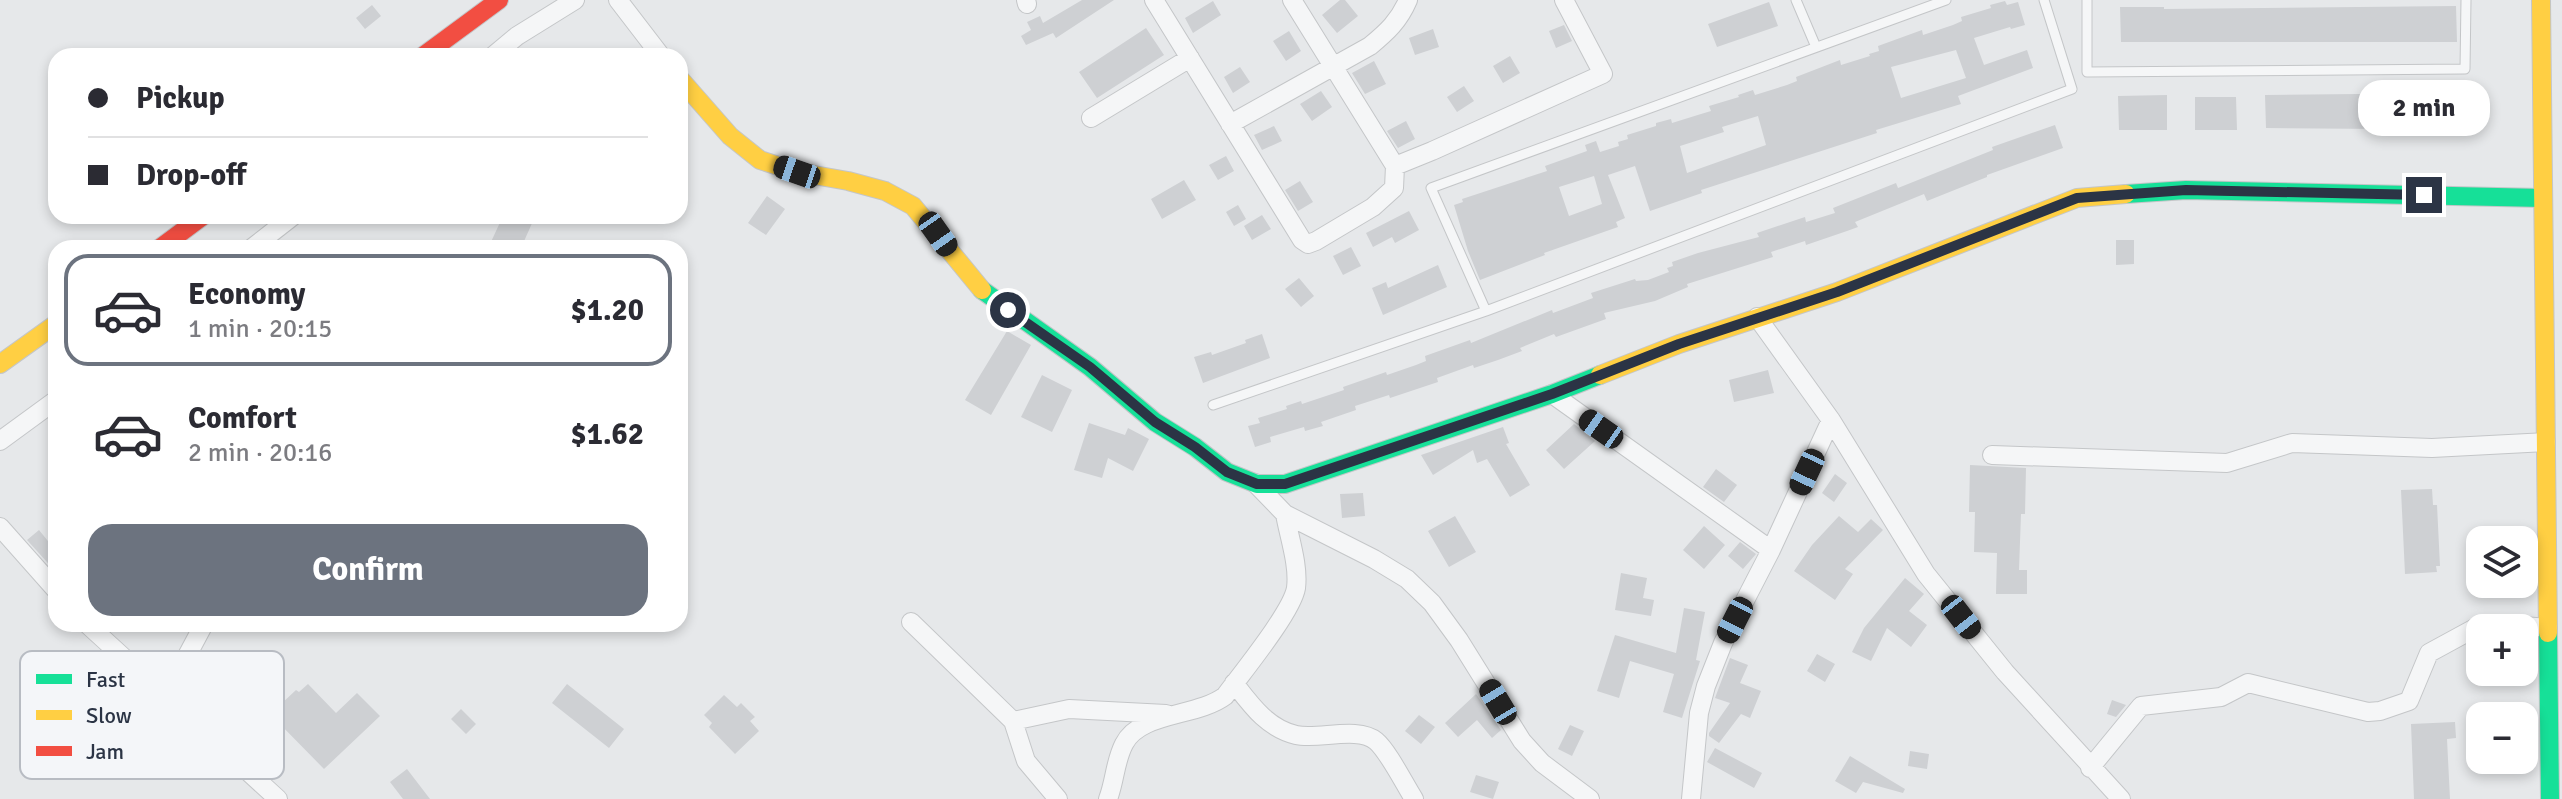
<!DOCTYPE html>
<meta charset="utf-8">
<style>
body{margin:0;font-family:Signika,sans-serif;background:#f2f2f3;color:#2b2b33;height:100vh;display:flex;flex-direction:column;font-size:30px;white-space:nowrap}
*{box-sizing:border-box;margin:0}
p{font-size:26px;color:#7c7c81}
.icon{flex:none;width:44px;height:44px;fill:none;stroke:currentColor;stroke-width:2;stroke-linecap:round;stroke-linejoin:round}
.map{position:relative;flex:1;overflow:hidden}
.sheet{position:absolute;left:48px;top:240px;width:640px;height:392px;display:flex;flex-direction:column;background:#fff;border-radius:24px;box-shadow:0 4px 12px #0003}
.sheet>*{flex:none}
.guide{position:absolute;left:48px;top:48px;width:640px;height:176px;border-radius:24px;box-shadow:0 4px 12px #0003;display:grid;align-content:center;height:176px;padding:0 40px;background:#fff}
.controls{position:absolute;left:2466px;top:526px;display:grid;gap:16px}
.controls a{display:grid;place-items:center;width:72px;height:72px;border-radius:16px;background:#fff;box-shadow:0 4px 12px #0003;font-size:40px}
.end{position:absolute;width:36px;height:36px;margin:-18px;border:10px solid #2b3445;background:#fff;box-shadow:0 0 0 4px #fff}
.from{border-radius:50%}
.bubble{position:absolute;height:56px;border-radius:24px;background:#fff;box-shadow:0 4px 12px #0003;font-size:26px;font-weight:700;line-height:56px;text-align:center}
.car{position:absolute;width:24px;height:48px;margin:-24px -12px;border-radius:10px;box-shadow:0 0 6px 2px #0007;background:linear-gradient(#222 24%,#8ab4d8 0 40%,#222 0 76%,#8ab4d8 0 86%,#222 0)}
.guide b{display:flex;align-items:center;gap:28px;height:76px;font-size:30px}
.guide b+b{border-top:2px solid #e1e1e2}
.guide i{width:20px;height:20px;background:#2b2b33}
ul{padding:14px 0 0;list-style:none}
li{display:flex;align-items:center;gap:24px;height:112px;margin:0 16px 12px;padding:0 24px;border:4px solid transparent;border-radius:24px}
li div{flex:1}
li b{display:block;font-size:30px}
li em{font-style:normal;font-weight:700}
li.current{border-color:#6c737f}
li>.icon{width:72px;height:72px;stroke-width:1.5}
.cta{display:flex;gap:16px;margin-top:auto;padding:16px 40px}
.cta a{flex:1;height:92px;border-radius:24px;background:#6c737f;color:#fff;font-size:32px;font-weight:700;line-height:92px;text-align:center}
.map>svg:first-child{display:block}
.building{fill:#ced0d3;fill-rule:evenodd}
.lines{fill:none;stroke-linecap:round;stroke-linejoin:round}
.lane-casing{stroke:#c4c6c8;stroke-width:11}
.street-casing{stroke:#c4c6c8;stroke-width:20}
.fast-casing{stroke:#c4c6c8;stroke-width:20}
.slow-casing{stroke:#c4c6c8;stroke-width:20}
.jam-casing{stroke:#c4c6c8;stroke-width:20}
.lane{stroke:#f5f6f7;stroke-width:9}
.street{stroke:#f5f6f7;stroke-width:18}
.fast{stroke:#16e098;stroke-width:18}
.slow{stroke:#ffcf43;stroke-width:18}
.jam{stroke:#f24e42;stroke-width:18}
.route{stroke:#2b3445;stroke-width:10}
.key{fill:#f4f6f9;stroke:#b8bcc3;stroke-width:2}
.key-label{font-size:22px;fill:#2b3445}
</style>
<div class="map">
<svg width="2562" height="799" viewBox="0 0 2562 799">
<rect width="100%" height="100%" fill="#e6e8ea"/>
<path class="building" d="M1082,0H1114L1056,38L1053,33L1026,45L1021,36L1031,30L1027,22L1040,16L1043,23Z
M1340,0H1345L1358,16L1337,33L1322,15Z
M1213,1L1221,15L1193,33L1185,18Z
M2005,1L2007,5L2018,2L2025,25L2011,29L2010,27L1974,38L1984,65L2027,50L2033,68L1958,96L1961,104L1876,130L1877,133L1701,190L1702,193L1650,211L1635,166L1608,175L1625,218L1616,222L1618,227L1544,253L1545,255L1480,280L1468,251L1454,205L1463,202L1462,199L1547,171L1545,166L1587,151L1585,145L1596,141L1600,152L1619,146L1618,142L1628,139L1627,135L1656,126V123L1671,119L1672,123L1701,114L1711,111L1709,106L1739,97L1738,95L1753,90L1755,95L1787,85L1797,81L1796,77L1840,60L1841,65L1870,56L1869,54L1879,51L1878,46L1922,30L1923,35L1953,25L1962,21L1961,17L1991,8L1990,5ZM1956,50L1966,78L1901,98L1891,67ZM1758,116L1766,145L1687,173L1680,146L1724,132L1722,127ZM1594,176L1602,204L1569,216L1559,187Z
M1769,2L1778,26L1717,47L1708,24Z
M372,5L381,16L365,29L356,18Z
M2456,6L2457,42H2121L2120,7H2164V9Z
M1564,25L1572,41L1556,48L1549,31Z
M1146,28L1164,55L1097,98L1079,72Z
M1433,29L1439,47L1415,55L1409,38Z
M1289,31L1301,51L1286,61L1273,41Z
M1510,56L1520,73L1503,83L1493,66Z
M1374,61L1386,84L1365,94L1352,73Z
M1240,67L1250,82L1233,93L1224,77Z
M1464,86L1474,101L1457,112L1447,97Z
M1321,91L1332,107L1312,121L1300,104Z
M2453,93V126H2383V129L2266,128L2265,95Z
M2167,95V130H2119L2118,96Z
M2195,97H2236L2237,130H2195Z
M1406,121L1415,139L1398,148L1387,131Z
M2055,125L2063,148L1987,175V177L1927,201L1924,194L1855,222L1858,227L1847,231L1806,245L1805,241L1771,252L1773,257L1687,284L1688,287L1655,301L1604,313L1606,319L1556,337L1554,334L1520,348L1522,351L1498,360L1474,368L1473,365L1437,378L1438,382L1390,398L1389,395L1355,406L1356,410L1321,422L1323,426L1305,431L1304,427L1270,437L1271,442L1255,447L1248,426L1260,423L1258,418L1287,409L1286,406L1301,401L1302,404L1344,390L1343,387L1386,372L1387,375L1416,365L1426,361L1425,356L1470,340L1471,343L1552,310L1553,313L1593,298L1591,293L1635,279L1636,281L1648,280L1669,272L1667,268L1673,266L1672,262L1698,253L1759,237L1757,233L1805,217L1806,222L1835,213L1833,208L1896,183L1898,188L1993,150L1992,147Z
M1274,126L1282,141L1262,150L1254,135Z
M1226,156L1234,171L1218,180L1209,165Z
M1184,180L1196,200L1162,219L1151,199Z
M1300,181L1313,202L1298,211L1285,190Z
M767,196L785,209L766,235L748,223Z
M1238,205L1246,219L1234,226L1226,212Z
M1409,211L1419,230L1395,243L1392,237L1373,247L1366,233Z
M1262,215L1271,229L1252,240L1244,226Z
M503,216H521L533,221L521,248H498L490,244Z
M2116,240H2134V264L2116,265Z
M1351,247L1361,266L1343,275L1333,256Z
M1438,265L1447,287L1383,315L1372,288L1386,282L1388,288Z
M1299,278L1314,296L1301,307L1285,289Z
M1007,331L1031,345L991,415L965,400Z
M1262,334L1270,358L1203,383L1194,357L1211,352L1212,355L1246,343L1245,340Z
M1768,370L1774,393L1734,402L1729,380Z
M1042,375L1072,390L1052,432L1021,417Z
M1089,423L1125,435L1128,428L1149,439L1133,471L1108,458L1102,478L1074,470Z
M1574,424L1595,441L1564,469L1546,450Z
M1503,427L1509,443L1506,444L1530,485L1510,497L1487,459L1477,463L1473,450L1433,475L1421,455Z
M1970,465L2026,468L2025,514H2021L2019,570H2027V594H1996L1997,553L1974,552L1975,512H1969Z
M1716,469L1737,485L1724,502L1703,487Z
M1835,474L1847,483L1834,502L1822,493Z
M2432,489L2433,505H2437L2440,566H2436L2437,572L2405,574L2401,490Z
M1363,493L1365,516L1342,518L1340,494Z
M1455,516L1476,552L1449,567L1428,531Z
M1839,516L1858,532L1871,519L1883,530L1845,569L1853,574L1835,600L1794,571L1812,545Z
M1704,526L1725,545L1704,569L1683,550Z
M39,530L56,551V572L27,540Z
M1740,542L1756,554L1743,569L1728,556Z
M1621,573L1647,578L1643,598L1654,600L1651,616L1615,610Z
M1905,578L1924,594L1909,611L1927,625L1911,647L1887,628L1871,661L1852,652L1864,628Z
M1684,608L1705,612L1696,660L1700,661L1682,718L1663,712L1674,674L1630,661L1619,698L1597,691L1615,635L1676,653Z
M1817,654L1835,664L1825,682L1807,671Z
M1730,658L1748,665L1740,683L1761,691L1750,718L1741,714L1719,743L1709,736V733L1730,703L1715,698Z
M308,684L336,713L357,693L380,716L324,769L273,717L283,707L280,705L296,690L299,692Z
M567,684L624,729L609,748L552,703Z
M1476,694L1501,730L1492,738L1477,720L1458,737L1445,723Z
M724,695L737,707L741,703L755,717L750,721L759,731L735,754L709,727L712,723L704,715Z
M2112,700L2126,705L2116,717L2107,714Z
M461,709L476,724L466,734L451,719Z
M1419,715L1435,727L1421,744L1405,731Z
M2455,722L2456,738L2447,739L2450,799H2414L2411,724Z
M1570,725L1584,731L1572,756L1558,749Z
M1715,748L1762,773L1754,788L1707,762Z
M1910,751L1929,754L1927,769L1908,766Z
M1850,756L1905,789L1903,793L1863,782L1856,793L1835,781Z
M407,769L430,799H403L390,782Z
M1476,775L1499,782L1493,799L1470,792Z"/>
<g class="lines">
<g class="lane-casing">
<path id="lane" d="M1796,0L1816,47
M2087,0V72L2465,69L2466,0
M1486,311L1431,188L1946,0
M1213,405L1486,311L2072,89L2044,0"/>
</g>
<g class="street-casing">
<path id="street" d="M618,0L661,56
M1026,0L1027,4
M1154,0L1302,240L1308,244L1316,241L1373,207L1394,188L1395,166L1432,151L1603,74L1564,0
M1292,0L1395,166
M493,56L517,36L575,0
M1091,118L1190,58
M1230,124L1370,46C1387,32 1399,21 1408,0
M252,248L293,216
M1757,317L1831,420L1926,574L2005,672L2121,799
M1552,394L1771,550
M0,441L56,400
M1992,455L2227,463L2292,443L2432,448L2546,442
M1255,483L1285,514L1374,559L1407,579L1432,603L1459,640L1522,741L1542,763L1590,799
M0,527L56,590
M911,622L1013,721L1069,709L1166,714
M87,624L278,799
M1234,683C1251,705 1267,728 1296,735C1318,740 1358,726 1376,741C1388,751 1405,785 1414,799
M165,697L204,624
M1013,721L1026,761L1058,799
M2090,768L2141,706L2221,697L2248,683L2368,712L2380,711L2409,701L2429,653L2475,628L2501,624L2548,628
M1108,799C1115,781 1115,761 1124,744C1140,712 1197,717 1225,696C1241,674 1292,612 1296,588C1299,565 1289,537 1285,514
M1691,799L1699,713L1706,686L1723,643L1771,550L1831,420"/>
</g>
<g class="fast-casing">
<path id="fast" d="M2126,194L2186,190L2543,198
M982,290L1090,367L1155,422L1195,447L1227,472L1257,484H1285L1552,394L1600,375
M2548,633L2550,799"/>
</g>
<g class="slow-casing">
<path id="slow" d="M2541,0L2548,633
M680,79L730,136L760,160L797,172L848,181L885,191L913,206L982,290
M0,364L56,324
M1600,375L1679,344L1837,292L2077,198L2126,194"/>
</g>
<g class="jam-casing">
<path id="jam" d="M423,56L499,0
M160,248L203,216"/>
</g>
<use href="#lane" class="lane"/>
<use href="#street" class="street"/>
<use href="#fast" class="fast"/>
<use href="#slow" class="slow"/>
<use href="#jam" class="jam"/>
</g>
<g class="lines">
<path class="route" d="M1008,310L1090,367L1155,422L1195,447L1227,472L1257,484H1285L1552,394L1679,344L1837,292L2077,198L2186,190L2424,195"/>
</g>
<rect x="20" y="651" width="264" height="128" rx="12" class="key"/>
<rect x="36" y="674" width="36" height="10" fill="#16e098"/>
<rect x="36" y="710" width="36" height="10" fill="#ffcf43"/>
<rect x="36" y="746" width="36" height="10" fill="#f24e42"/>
<g class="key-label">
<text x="86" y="687">Fast</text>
<text x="86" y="723">Slow</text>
<text x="86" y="759">Jam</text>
</g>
</svg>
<div class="controls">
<a><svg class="icon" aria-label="layers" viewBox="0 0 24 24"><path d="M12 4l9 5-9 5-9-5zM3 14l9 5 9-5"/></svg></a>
<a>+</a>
<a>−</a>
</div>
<i class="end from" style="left:1008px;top:310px"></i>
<i class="end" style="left:2424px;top:195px"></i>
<div class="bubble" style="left:2358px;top:80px;width:132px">2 min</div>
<i class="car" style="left:797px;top:172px;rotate:289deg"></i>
<i class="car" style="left:938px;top:234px;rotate:145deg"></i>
<i class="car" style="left:1601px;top:429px;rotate:305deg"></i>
<i class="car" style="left:1807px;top:472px;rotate:205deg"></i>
<i class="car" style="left:1961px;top:617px;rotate:142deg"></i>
<i class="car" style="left:1735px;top:620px;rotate:207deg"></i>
<i class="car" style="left:1498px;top:702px;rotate:329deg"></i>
<div class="guide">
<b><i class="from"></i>Pickup</b>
<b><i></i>Drop-off</b>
</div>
<section class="sheet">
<ul>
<li class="current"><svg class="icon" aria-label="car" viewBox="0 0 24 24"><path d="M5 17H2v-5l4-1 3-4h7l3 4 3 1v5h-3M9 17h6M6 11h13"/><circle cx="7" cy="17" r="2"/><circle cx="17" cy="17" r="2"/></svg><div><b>Economy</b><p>1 min · 20:15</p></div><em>$1.20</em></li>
<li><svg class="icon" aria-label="car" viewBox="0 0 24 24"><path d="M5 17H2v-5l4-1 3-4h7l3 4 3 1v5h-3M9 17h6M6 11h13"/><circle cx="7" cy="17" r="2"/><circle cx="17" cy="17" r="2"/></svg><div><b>Comfort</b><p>2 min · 20:16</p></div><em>$1.62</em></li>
</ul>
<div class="cta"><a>Confirm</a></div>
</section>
</div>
